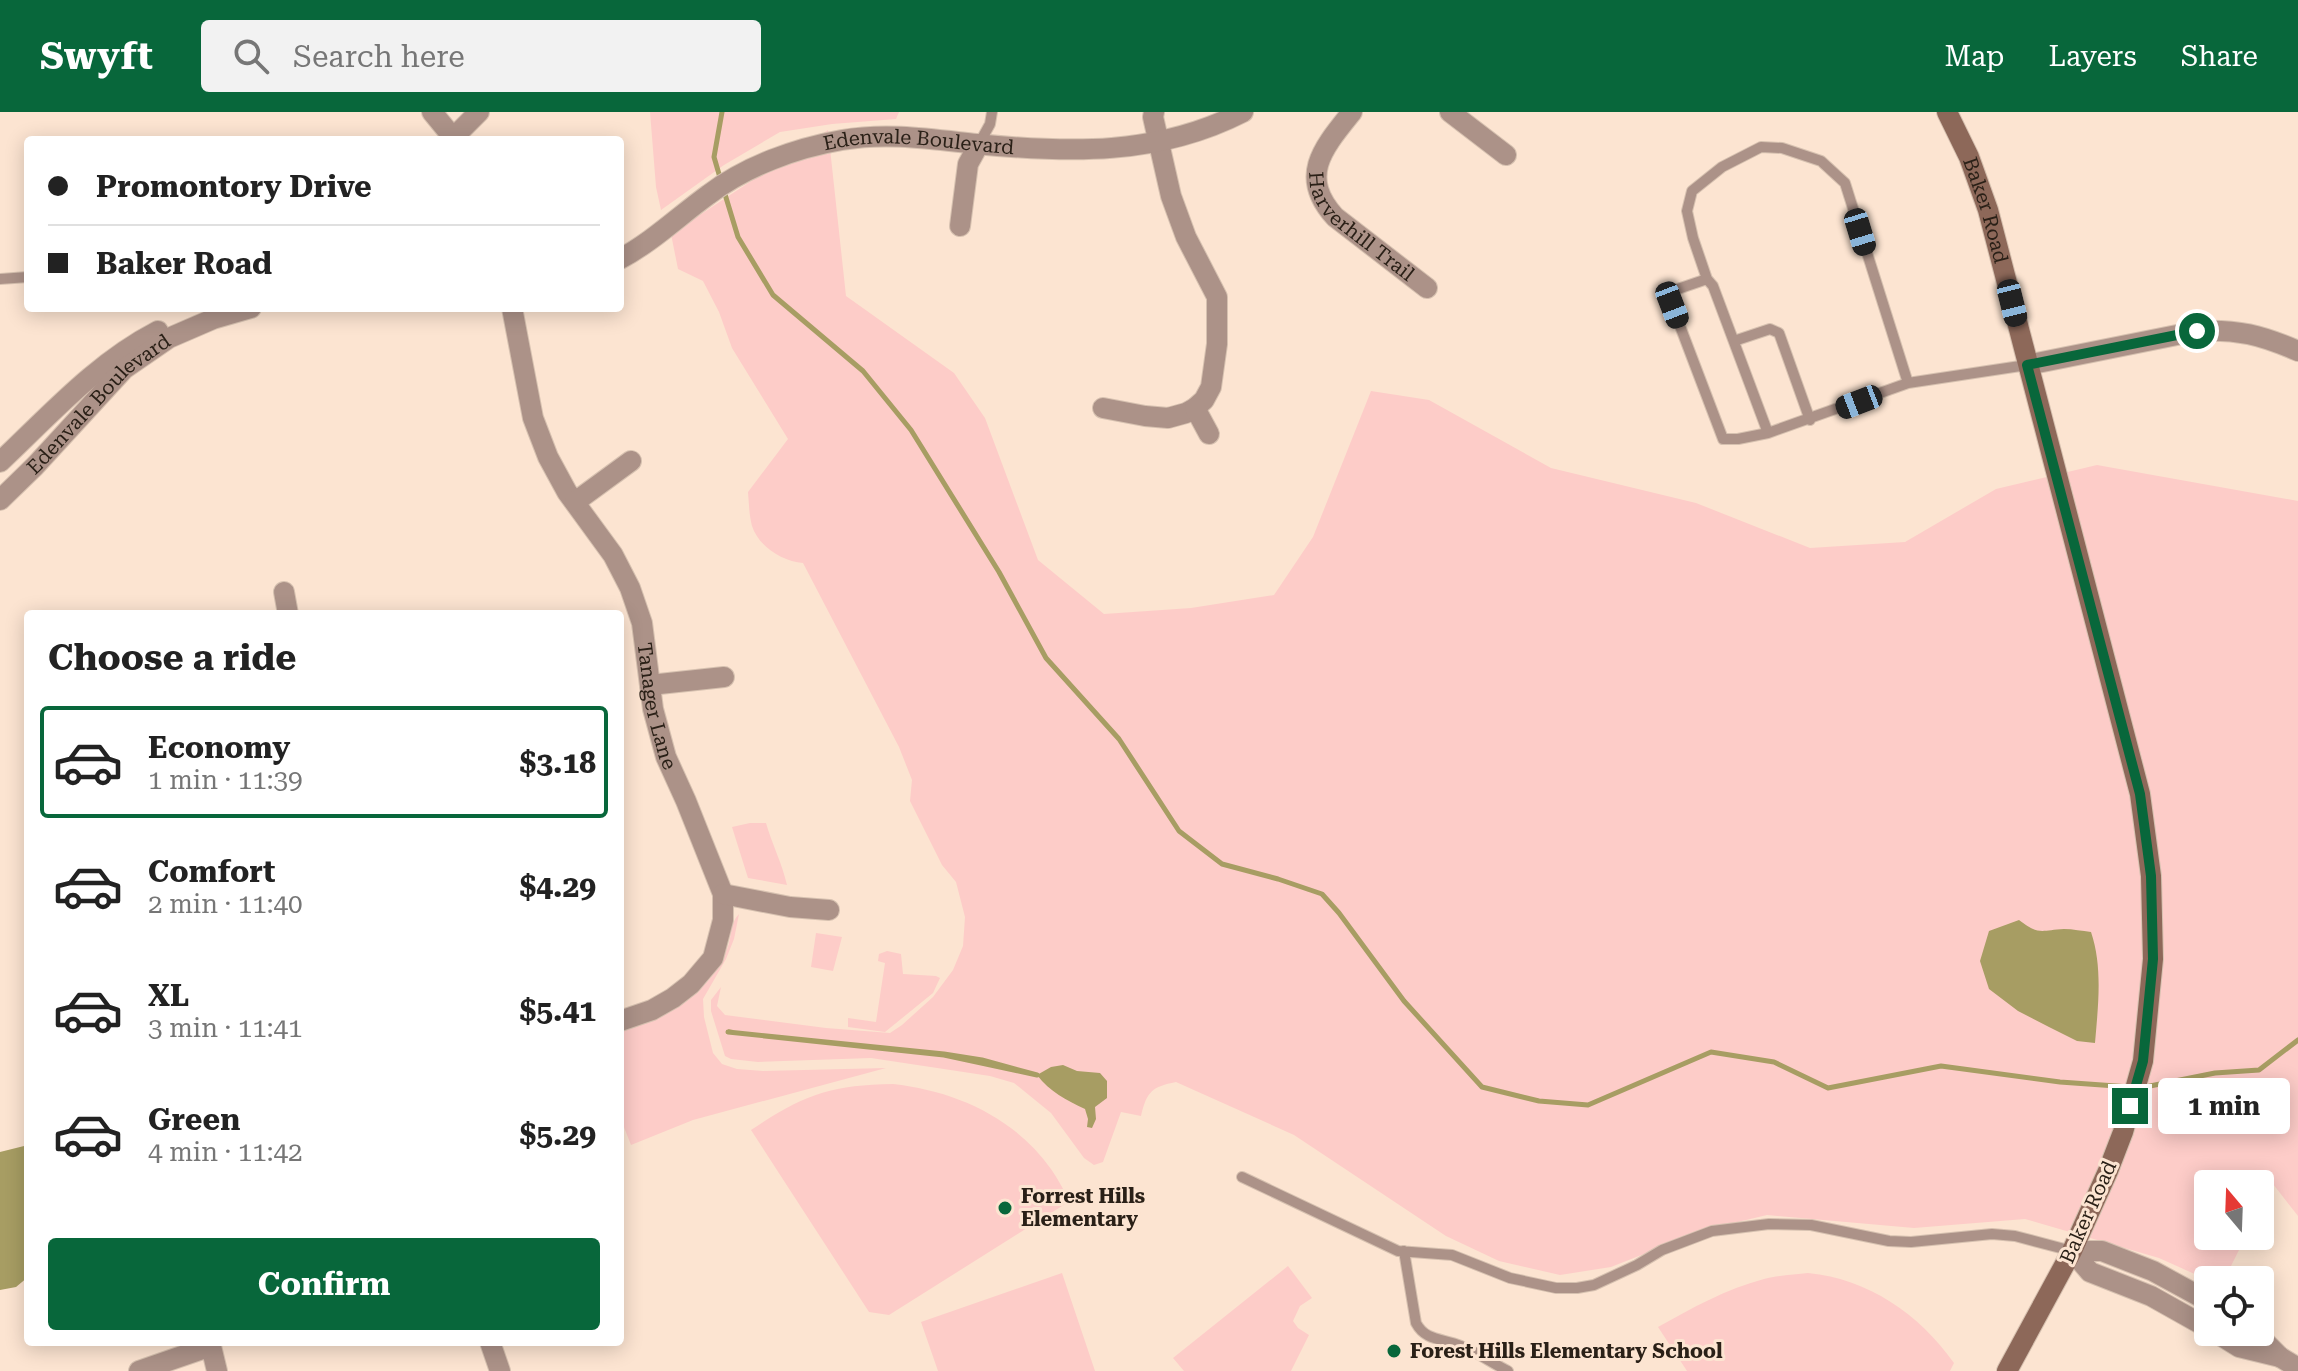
<!DOCTYPE html>
<meta charset="utf-8">
<style>
body{margin:0;font-family:"Roboto Serif",serif;background:#f2f2f2;color:#222;height:100vh;display:flex;flex-direction:column;font-size:30px;white-space:nowrap}
*{box-sizing:border-box;margin:0}
p{font-size:26px;color:#767676}
.icon{flex:none;width:44px;height:44px;fill:none;stroke:currentColor;stroke-width:2;stroke-linecap:round;stroke-linejoin:round}
.map{position:relative;flex:1;overflow:hidden}
.side{position:absolute;left:24px;top:498px;width:600px;height:736px;display:flex;flex-direction:column;background:#fff;border-radius:8px;box-shadow:0 4px 20px #0003}
.side>*{flex:none}
.banner{position:absolute;left:24px;top:24px;width:600px;height:176px;border-radius:8px;box-shadow:0 4px 20px #0003;display:grid;align-content:center;height:176px;padding:0 24px;background:#fff}
.needle{width:52px;rotate:341deg}
.buttons{position:absolute;left:2194px;top:1058px;display:grid;gap:16px}
.buttons a{display:grid;place-items:center;width:80px;height:80px;border-radius:8px;background:#fff;box-shadow:0 4px 20px #0003;font-size:40px}
.end{position:absolute;width:36px;height:36px;margin:-18px;border:10px solid #08673b;background:#fff;box-shadow:0 0 0 4px #fff}
.from{border-radius:50%}
.bubble{position:absolute;height:56px;border-radius:8px;background:#fff;box-shadow:0 4px 20px #0003;font-size:26px;font-weight:700;line-height:56px;text-align:center}
.car{position:absolute;width:24px;height:48px;margin:-24px -12px;border-radius:10px;box-shadow:0 0 6px 2px #0007;background:linear-gradient(#222 24%,#8ab4d8 0 40%,#222 0 76%,#8ab4d8 0 86%,#222 0)}
.banner b{display:flex;align-items:center;gap:28px;height:76px;font-size:30px}
.banner b+b{border-top:2px solid #e0e0e0}
.banner i{width:20px;height:20px;background:#222}
ul{padding:0;list-style:none}
li{display:flex;align-items:center;gap:24px;height:112px;margin:0 16px 12px;padding:0 8px;border:4px solid transparent;border-radius:8px}
li div{flex:1}
li b{display:block;font-size:30px}
li em{font-style:normal;font-weight:700}
li.active{border-color:#08673b}
li>.icon{width:72px;height:72px;stroke-width:1.5}
h2{padding:0 24px;font-size:36px;line-height:96px}
.button{display:flex;gap:16px;margin-top:auto;padding:16px 24px}
.button a{flex:1;height:92px;border-radius:8px;background:#08673b;color:#fff;font-size:32px;font-weight:700;line-height:92px;text-align:center}
header{display:flex;align-items:center;gap:48px;box-sizing:border-box;height:112px;padding:0 40px;background:#08673b;color:#fff}
header strong{font-size:38px}
nav{display:flex;gap:44px;margin-inline-start:auto;font-size:28px}
.search{width:560px;height:72px;background:#f2f2f2;display:flex;align-items:center;gap:20px;box-sizing:border-box;padding:0 28px;border-radius:8px;color:#767676;font-size:30px}
.map>svg:first-child{display:block}
.green{fill:#fdccc8}
.water{fill:#a79d63}
.lines{fill:none;stroke-linecap:round;stroke-linejoin:round}
.stream{stroke:#a79d63;stroke-width:5}
.service-casing{stroke:#d6c1b0;stroke-width:12}
.minor-casing{stroke:#d6c1b0;stroke-width:22}
.tertiary-casing{stroke:#d6c1b0;stroke-width:22}
.secondary-casing{stroke:#d6c1b0;stroke-width:22}
.service{stroke:#ac9288;stroke-width:10}
.minor{stroke:#ac9288;stroke-width:20}
.tertiary{stroke:#ac9288;stroke-width:20}
.secondary{stroke:#8d6859;stroke-width:20}
.route{stroke:#08673b;stroke-width:10}
.poi-dot{fill:#08673b;stroke:#fce4d1;stroke-width:3}
.labels{text-anchor:middle;dominant-baseline:central;stroke-width:6;stroke-linejoin:round;paint-order:stroke}
.street-label{font-size:20px;fill:#2a2017;stroke:#fce4d1}
.poi-label{font-size:20px;font-weight:bold;fill:#2a2017;stroke:#fce4d1;text-anchor:start}
</style>
<header>
<strong>Swyft</strong>
<div class="search"><svg class="icon" aria-label="search" viewBox="0 0 24 24"><circle cx="10" cy="10" r="6"/><path d="M15 15l6 6"/></svg>Search here</div>
<nav><a>Map</a><a>Layers</a><a>Share</a></nav>
</header>
<div class="map">
<svg width="2298" height="1259" viewBox="0 0 2298 1259">
<rect width="100%" height="100%" fill="#fce4d1"/>
<path class="green" d="M650,0H899L896,7L832,12L780,20L724,53L661,98L656,75Z
M828,18L846,184L954,261L985,306L1038,448L1104,502L1191,496L1274,483L1313,425L1371,279L1429,288L1551,356L1696,391L1810,436L1905,430L1996,377L2097,353L2298,389V1104L2273,1072L2260,1096V1072H2208V1124H2246L2224,1168H2208L2159,1146L2025,1107L1914,1116L1767,1103L1725,1113L1687,1125L1611,1155L1560,1163L1499,1149L1446,1124L1294,1023L1176,970C1152,975 1147,979 1141,1004L1121,1000L1103,1050L1094,1053L1084,1046L1051,1001L1014,971L990,964L871,946L758,950L731,947L725,944L711,899V888L721,875L717,894L725,903L826,916L890,921L902,913L933,885L953,858L963,834L965,805L956,770L942,753L910,689L912,668L899,635L803,451C782,449 759,435 752,414C749,403 749,391 748,380L788,327L732,236L719,200L703,169L678,157L671,122Z
M750,711H766C772,732 782,751 787,773L748,766L732,715Z
M739,802L734,827L726,847L703,887L704,905L713,941L722,952L737,957L763,959L886,956L693,1008L631,1033L620,1005V916C666,901 708,886 727,837C732,825 730,811 739,802Z
M816,821L842,825L833,859L811,855Z
M887,839L901,842L903,862L936,864L940,866L933,881L885,920L848,915V906L876,910L885,851L878,849L879,842Z
M893,972C955,979 1014,1005 1051,1057C1058,1067 1064,1079 1070,1089L889,1203L869,1200L751,1018C803,983 830,973 893,972Z
M1288,1154L1312,1186L1300,1194L1293,1209L1298,1216L1309,1223L1291,1259H1184L1173,1246Z
M1062,1161L1095,1259H938L921,1210Z
M1808,1161C1869,1167 1919,1202 1954,1251L1950,1259H1687L1658,1215C1692,1196 1726,1177 1764,1167C1778,1163 1794,1163 1808,1161Z"/>
<path class="water" d="M2019,808C2040,824 2041,818 2064,817C2073,817 2082,819 2091,820C2103,855 2098,895 2095,931L2077,929L2049,915L2018,899L1989,877L1980,849L1989,819Z
M1063,953L1077,959L1100,961L1107,969V986L1095,995L1096,1007L1092,1016L1087,1015L1088,1007L1085,997C1066,988 1050,980 1037,963L1051,955Z
M28,1033V1165L16,1175L0,1178V1040Z"/>
<g class="lines">
<path class="stream" d="M721,69L714,45L722,0
M724,79L738,125L773,183L863,259L911,318L999,460L1046,546L1119,627L1179,719L1222,752L1278,767L1322,782L1339,801L1404,889L1482,975L1539,989L1588,993L1711,940L1774,950L1828,976L1941,954L2060,970L2130,975
M728,920L944,942L982,948L1037,963L944,943Z
M2140,976L2215,961L2259,958L2298,928"/>
<g class="service-casing">
<path id="service" d="M979,32L990,12L992,0
M0,167L28,165
M1707,167L1672,179V193L1723,327H1738L1768,321L1713,174L1707,167L1693,126L1687,99L1692,79L1722,55L1761,35L1782,36L1821,49L1845,71L1908,271L2027,253
M1734,229L1770,217L1779,221L1810,308
M1768,321L1908,271
M1242,1065L1398,1139L1452,1143L1510,1166L1556,1176H1577L1594,1173L1637,1153L1662,1138L1712,1119L1769,1112L1811,1113L1889,1129L1911,1130L1992,1122L2015,1124L2072,1139
M1404,1139L1416,1211C1426,1230 1444,1226 1461,1234C1477,1240 1492,1251 1508,1259"/>
</g>
<g class="minor-casing">
<g id="minor">
<path d="M432,0L455,28"/>
<path id="s1" d="M1352,0C1323,36 1298,64 1335,105L1427,176"/>
<path d="M1450,0L1506,43"/>
<path d="M453,26L479,0"/>
<path d="M960,114L968,52L979,32"/>
<path id="s2" d="M512,196L533,306L548,345L567,380L613,443L630,476L642,511L653,597L666,645L686,689L723,782V808L713,846L691,872L673,886L652,898L620,909"/>
<path d="M2027,253L2197,219C2238,217 2261,223 2298,239"/>
<path d="M1103,296L1145,304L1168,306L1186,301L1195,296L1204,288L1211,275L1217,232V185L1186,125L1171,84L1153,5L1154,0"/>
<path d="M1195,296L1209,322"/>
<path d="M575,390L631,349"/>
<path d="M284,480L288,502"/>
<path d="M650,573L724,565"/>
<path d="M723,782L790,795L829,798"/>
<path d="M2072,1139L2090,1160L2151,1184L2208,1216"/>
<path d="M2072,1139H2102L2153,1159L2208,1189"/>
<path d="M2215,1220L2239,1235L2280,1245"/>
<path d="M2255,1220L2280,1245L2298,1256"/>
<path d="M210,1230L217,1259"/>
<path d="M490,1230L500,1259"/>
<path d="M139,1259L211,1234"/>
</g>
</g>
<g class="tertiary-casing">
<g id="tertiary">
<path id="s3" d="M620,147C652,130 679,104 708,83C746,54 796,36 842,28C887,20 931,27 976,32C1069,41 1157,44 1243,0"/>
<path d="M0,350C50,303 96,251 158,219"/>
<path id="s4" d="M0,388L35,354L124,257L169,226L213,207L251,196"/>
</g>
</g>
<g class="secondary-casing">
<g id="secondary">
<path id="s5" d="M1947,0L1969,45L1988,98L2140,682L2151,764L2153,847L2143,949L2123,1020L2108,1059L2072,1139L2007,1259"/>
</g>
</g>
<use href="#service" class="service"/>
<use href="#minor" class="minor"/>
<use href="#tertiary" class="tertiary"/>
<use href="#secondary" class="secondary"/>
</g>
<g class="lines">
<path class="route" d="M2130,994L2143,949L2153,847L2151,764L2140,682L2027,253L2197,219"/>
</g>
<g class="poi-dot">
<circle cx="1005" cy="1096" r="8"/>
<circle cx="1394" cy="1239" r="8"/>
</g>
<g class="labels">
<g class="street-label">
<text stroke="none"><textPath href="#s3" startOffset="332">Edenvale Boulevard</textPath></text>
<text stroke="none"><textPath href="#s5" startOffset="106">Baker Road</textPath></text>
<text stroke="none"><textPath href="#s1" startOffset="144">Harverhill Trail</textPath></text>
<text stroke="none"><textPath href="#s4" startOffset="138">Edenvale Boulevard</textPath></text>
<text stroke="none"><textPath href="#s2" startOffset="430">Tanager Lane</textPath></text>
<text transform="translate(2088 1100) rotate(-66)">Baker Road</text>
</g>
<g class="poi-label">
<text x="1021" y="1084">Forrest Hills<tspan x="1021" dy="23">Elementary</tspan></text>
<text x="1410" y="1239">Forest Hills Elementary School</text>
</g>
</g>
</svg>
<div class="buttons">
<a><svg class="needle" viewBox="-14 -14 28 28"><path d="M0-13l5 13h-10z" fill="#e53935"/><path d="M0 13l5-13h-10z" fill="#767676"/></svg></a>
<a><svg class="icon" aria-label="locate" viewBox="0 0 24 24"><circle cx="12" cy="12" r="6"/><path d="M12 2v4M12 18v4M2 12h4M18 12h4"/></svg></a>
</div>
<i class="end from" style="left:2197px;top:219px"></i>
<i class="end" style="left:2130px;top:994px"></i>
<div class="bubble" style="left:2158px;top:966px;width:132px">1 min</div>
<i class="car" style="left:1860px;top:120px;rotate:163deg"></i>
<i class="car" style="left:2012px;top:191px;rotate:166deg"></i>
<i class="car" style="left:1672px;top:193px;rotate:159deg"></i>
<i class="car" style="left:1859px;top:290px;rotate:249deg"></i>
<div class="banner">
<b><i class="from"></i>Promontory Drive</b>
<b><i></i>Baker Road</b>
</div>
<section class="side">
<h2>Choose a ride</h2>
<ul>
<li class="active"><svg class="icon" aria-label="car" viewBox="0 0 24 24"><path d="M5 17H2v-5l4-1 3-4h7l3 4 3 1v5h-3M9 17h6M6 11h13"/><circle cx="7" cy="17" r="2"/><circle cx="17" cy="17" r="2"/></svg><div><b>Economy</b><p>1 min · 11:39</p></div><em>$3.18</em></li>
<li><svg class="icon" aria-label="car" viewBox="0 0 24 24"><path d="M5 17H2v-5l4-1 3-4h7l3 4 3 1v5h-3M9 17h6M6 11h13"/><circle cx="7" cy="17" r="2"/><circle cx="17" cy="17" r="2"/></svg><div><b>Comfort</b><p>2 min · 11:40</p></div><em>$4.29</em></li>
<li><svg class="icon" aria-label="car" viewBox="0 0 24 24"><path d="M5 17H2v-5l4-1 3-4h7l3 4 3 1v5h-3M9 17h6M6 11h13"/><circle cx="7" cy="17" r="2"/><circle cx="17" cy="17" r="2"/></svg><div><b>XL</b><p>3 min · 11:41</p></div><em>$5.41</em></li>
<li><svg class="icon" aria-label="car" viewBox="0 0 24 24"><path d="M5 17H2v-5l4-1 3-4h7l3 4 3 1v5h-3M9 17h6M6 11h13"/><circle cx="7" cy="17" r="2"/><circle cx="17" cy="17" r="2"/></svg><div><b>Green</b><p>4 min · 11:42</p></div><em>$5.29</em></li>
</ul>
<div class="button"><a>Confirm</a></div>
</section>
</div>
